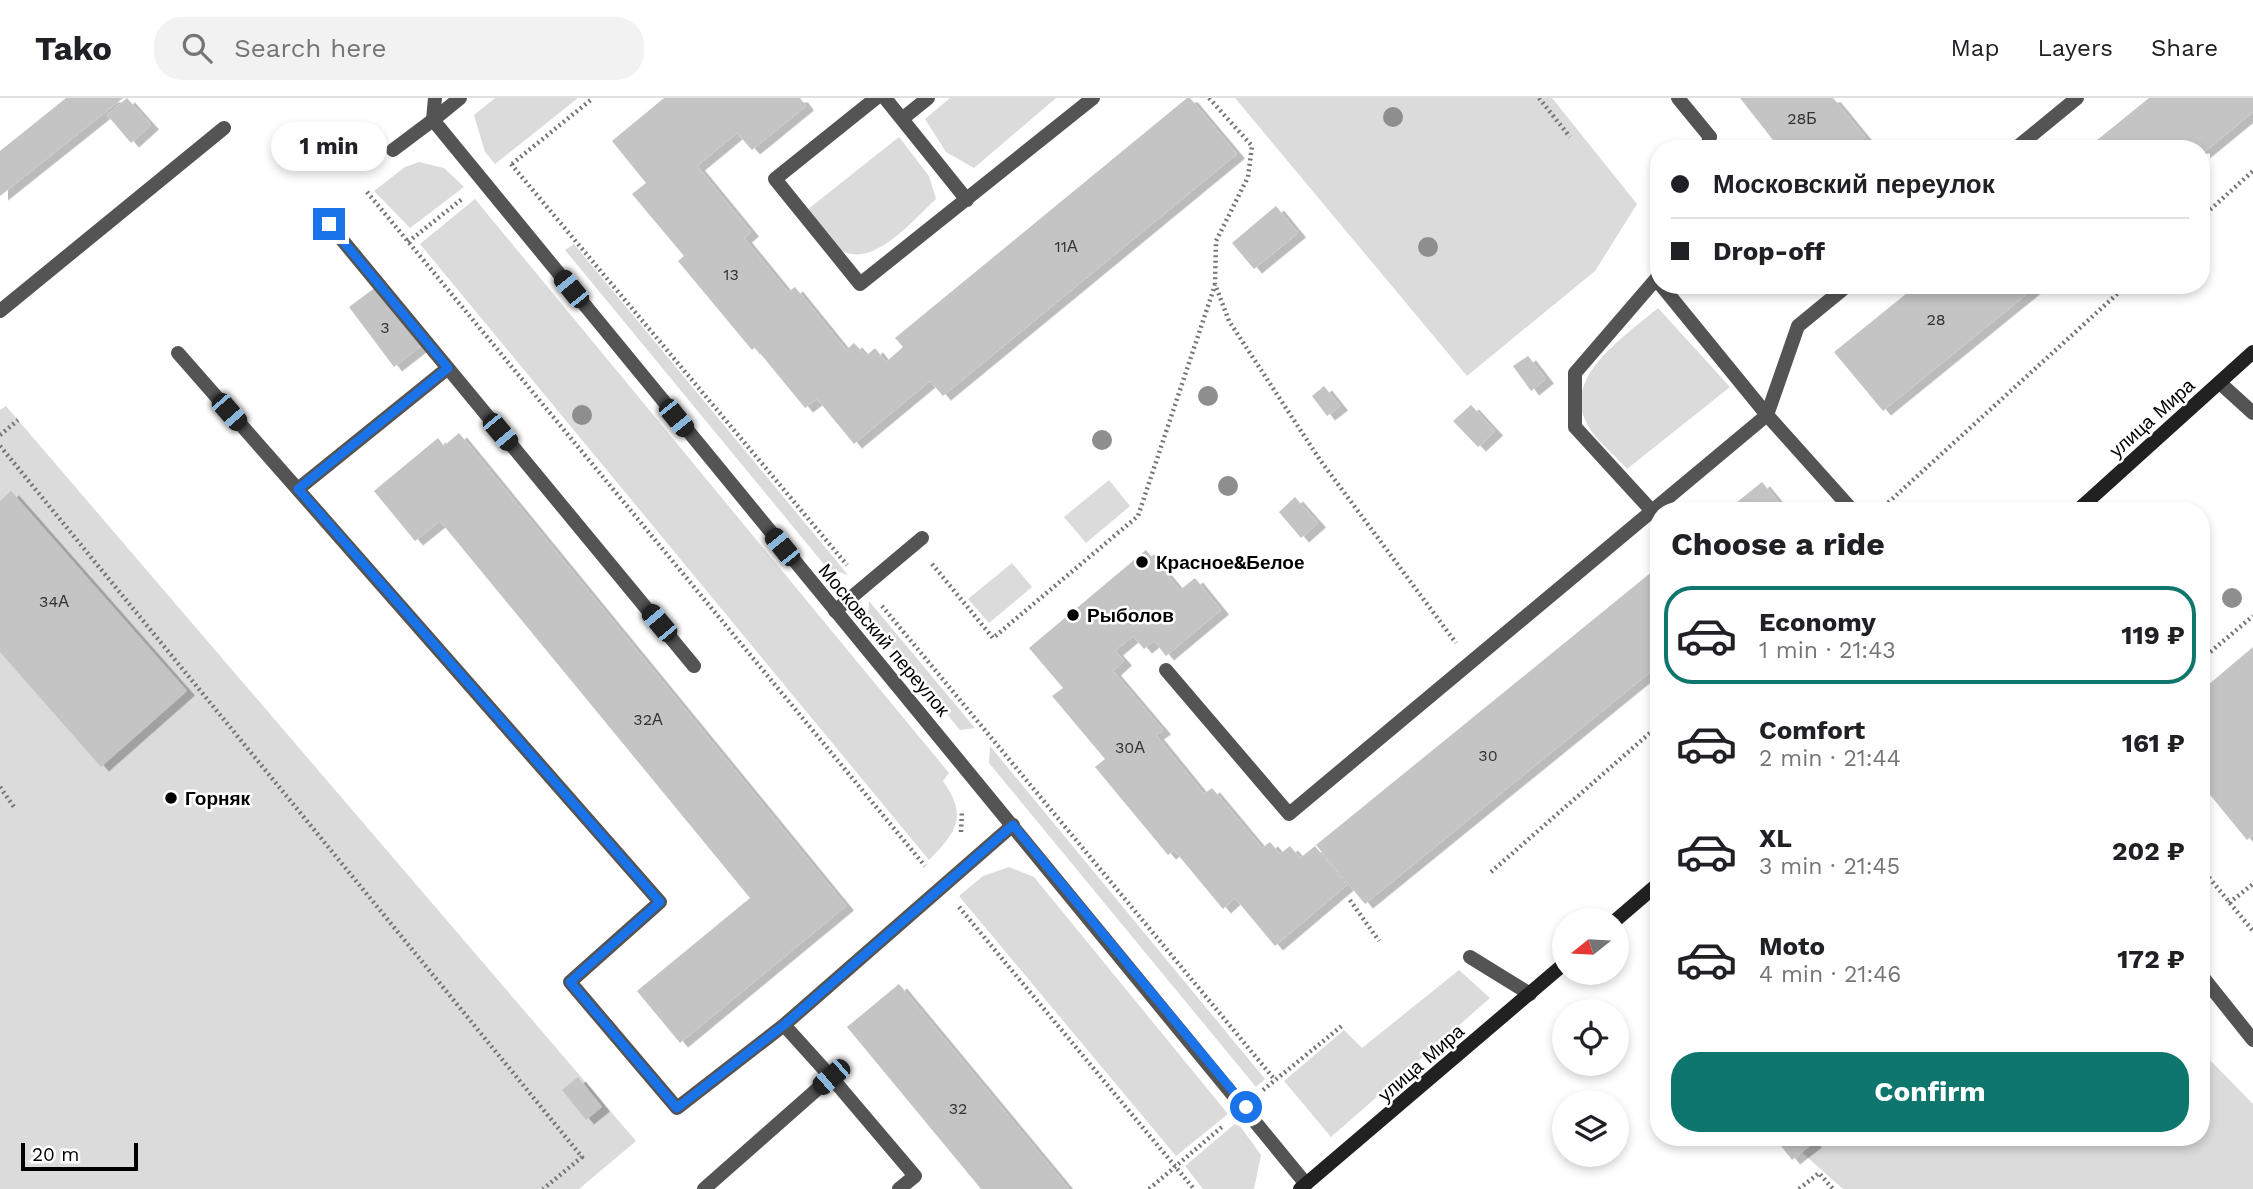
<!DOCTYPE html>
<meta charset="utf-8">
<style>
body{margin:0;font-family:"Work Sans",sans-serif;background:#f2f2f2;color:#202124;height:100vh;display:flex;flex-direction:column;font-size:26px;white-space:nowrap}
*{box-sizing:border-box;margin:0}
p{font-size:23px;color:#757577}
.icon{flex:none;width:38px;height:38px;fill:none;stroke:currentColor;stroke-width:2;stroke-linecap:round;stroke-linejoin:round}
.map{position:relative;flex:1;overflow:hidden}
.panel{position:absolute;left:1650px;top:404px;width:560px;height:644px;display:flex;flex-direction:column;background:#fff;border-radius:28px;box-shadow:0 4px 10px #0003}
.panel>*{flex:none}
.hud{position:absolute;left:1650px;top:42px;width:560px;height:154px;border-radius:28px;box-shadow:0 4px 10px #0003;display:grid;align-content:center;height:154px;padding:0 21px;background:#fff}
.needle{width:46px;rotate:252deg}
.tools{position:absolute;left:1552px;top:810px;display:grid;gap:14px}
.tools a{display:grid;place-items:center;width:77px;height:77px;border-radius:50%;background:#fff;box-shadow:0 4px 10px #0003;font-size:35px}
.scale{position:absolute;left:21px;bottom:18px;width:117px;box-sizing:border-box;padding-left:7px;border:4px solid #000;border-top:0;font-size:19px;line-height:24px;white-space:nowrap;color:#000;-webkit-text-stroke:5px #fff;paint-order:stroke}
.end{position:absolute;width:32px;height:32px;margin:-16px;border:9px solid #1a73e8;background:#fff;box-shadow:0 0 0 4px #fff}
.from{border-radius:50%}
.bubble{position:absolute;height:49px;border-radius:24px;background:#fff;box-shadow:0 4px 10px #0003;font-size:23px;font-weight:700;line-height:49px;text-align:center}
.car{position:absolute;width:21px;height:42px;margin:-21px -10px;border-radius:9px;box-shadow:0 0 5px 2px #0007;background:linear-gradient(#222 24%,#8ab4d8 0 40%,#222 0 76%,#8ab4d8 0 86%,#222 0)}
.hud b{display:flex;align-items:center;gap:24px;height:66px;font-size:26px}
.hud b+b{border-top:2px solid #e0e0e0}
.hud i{width:18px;height:18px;background:#202124}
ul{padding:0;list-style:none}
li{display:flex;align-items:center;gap:21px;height:98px;margin:0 14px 10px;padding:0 7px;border:4px solid transparent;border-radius:28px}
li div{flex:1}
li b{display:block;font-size:26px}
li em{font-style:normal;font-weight:700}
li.current{border-color:#0f766e}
li>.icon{width:63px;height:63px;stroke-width:1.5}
h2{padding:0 21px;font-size:32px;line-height:84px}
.action{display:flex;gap:14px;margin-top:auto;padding:14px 21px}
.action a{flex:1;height:80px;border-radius:28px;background:#0f766e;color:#fff;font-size:28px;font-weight:700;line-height:80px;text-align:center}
header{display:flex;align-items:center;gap:42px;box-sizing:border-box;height:98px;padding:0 35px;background:#fff;border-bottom:2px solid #e0e0e0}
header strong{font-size:33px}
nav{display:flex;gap:38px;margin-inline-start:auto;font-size:24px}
.search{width:490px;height:63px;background:#f2f2f2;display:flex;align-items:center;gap:18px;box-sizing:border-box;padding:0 24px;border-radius:28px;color:#757577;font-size:26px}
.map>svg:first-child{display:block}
.green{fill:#dbdbdb}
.building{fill:#c4c4c4;filter:url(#shadow)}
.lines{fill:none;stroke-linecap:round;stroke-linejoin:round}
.path{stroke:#767676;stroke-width:4.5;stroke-dasharray:2 3.5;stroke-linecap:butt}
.service{stroke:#545454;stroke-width:14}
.minor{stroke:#545454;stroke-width:14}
.tertiary{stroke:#545454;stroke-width:14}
.secondary{stroke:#212121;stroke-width:14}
.tree{fill:#8e8e8e}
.route{stroke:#1a73e8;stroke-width:9}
.poi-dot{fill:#000;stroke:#fff;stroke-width:2.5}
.labels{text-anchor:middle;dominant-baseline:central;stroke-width:5;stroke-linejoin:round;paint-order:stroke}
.number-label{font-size:16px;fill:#313131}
.street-label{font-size:19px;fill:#000;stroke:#fff}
.poi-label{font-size:19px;font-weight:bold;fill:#000;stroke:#fff;text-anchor:start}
</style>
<header>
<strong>Tako</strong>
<div class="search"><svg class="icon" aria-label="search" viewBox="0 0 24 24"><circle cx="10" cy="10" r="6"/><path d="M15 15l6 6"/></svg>Search here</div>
<nav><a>Map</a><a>Layers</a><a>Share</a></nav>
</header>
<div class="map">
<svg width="2253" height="1091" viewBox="0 0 2253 1091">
<defs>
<filter id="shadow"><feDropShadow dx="8" dy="4.5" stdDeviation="0" flood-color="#0004"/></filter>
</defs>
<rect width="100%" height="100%" fill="#fff"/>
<path class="green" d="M495,0H578L495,66L485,54L474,17Z
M950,0H1056L974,70L946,54L925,21Z
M1235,0H1552L1637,106L1595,173L1467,278Z
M899,39L929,78L936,101C914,121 870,175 838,150C826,140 817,124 807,112Z
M419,64L444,70L464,89L410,130L374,93L405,69Z
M475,101L949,675L943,683C968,718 957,734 929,762L420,146Z
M574,146L848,477L827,470L565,152Z
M1658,210L1730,289L1627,371C1615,357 1595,342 1587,326C1561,278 1627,237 1658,210Z
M6,308L636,1043L579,1091H0V312Z
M1109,382L1130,408L1086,445L1064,419Z
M1012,465L1032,489L989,525L968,501Z
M869,503L975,630L960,632L868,522Z
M990,648L1265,981L1256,989L989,665Z
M1009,769L1034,779L1228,1016L1176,1058L959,798L983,778Z
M1459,872L1490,900L1331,1039L1284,983L1344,932L1362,950Z
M2202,954L2253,1006V1091H1843L1789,1043L1788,1040H2202Z
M1237,1024L1261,1057L1254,1091H1203L1185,1068Z"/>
<path class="building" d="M66,0H123L0,98V53Z
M127,0L151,27L131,45L107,17Z
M664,0H800L806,8L752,52L737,35L697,68L751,134L744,140L788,194L795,189L846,252L854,245L866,258L875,250L886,264L903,249L895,240L1187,0H1190L1237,56L943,298L930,283L854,346L817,301L805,310L755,249L752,252L678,163L684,158L632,96L646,85L612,43Z
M1740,0H1833L1865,39L1850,51H1780Z
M2149,0H2253V14L2202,56V51H2086Z
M1276,108L1298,135L1254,171L1232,145Z
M1917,187H2038L1883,313L1834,254Z
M376,189L421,248L394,269L349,209Z
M1528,258L1546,281L1531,293L1513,268Z
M1324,288L1340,308L1327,318L1312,298Z
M1471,307L1495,333L1478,349L1453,323Z
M459,335L846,808L680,945L637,893L750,800L440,423L415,443L374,393L438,340L444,348Z
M1762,384L1786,413H1726Z
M11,393L187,593L101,669L0,554V403Z
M1295,399L1318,425L1301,440L1279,414Z
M1146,452L1180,492L1195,480L1221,512L1166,558L1154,543L1144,551L1133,538L1115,553L1124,563L1113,573L1163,632L1156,637L1204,696L1212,690L1262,750L1270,744L1280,756L1290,748L1300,760L1315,748L1347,787L1275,848L1235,800L1223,811L1174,752L1168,757L1095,669L1105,661L1052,598L1063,590L1029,550Z
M1659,468V567L1365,806L1316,747Z
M2253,549V737L2247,742L2202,687V592Z
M899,886L1069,1091H981L847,929Z
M578,979L602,1009L586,1022L562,992Z
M1775,1040H1809L1814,1045L1792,1062Z"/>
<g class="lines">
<path class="path" d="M1209,0L1252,48L1248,79L1216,143L1215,186L1229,223L1320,362L1456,545
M1539,0L1570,39
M511,66L847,467
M512,66L593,0
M367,94L925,768
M2202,119L2253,73
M408,144L462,101
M0,337L18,322
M0,348L582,1059L543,1091
M1880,412L2127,187
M932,466L993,540L1138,418L1215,187
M882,508L1275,982
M2202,561L2253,518
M0,689L14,709
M961,734L962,712
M2202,771L2253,833
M1491,774L1659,627
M1350,802L1379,843
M2229,805L2253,786
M959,809L1194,1091
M1263,992L1343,927
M1149,1091L1223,1028
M1799,1091L1819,1075L1833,1091"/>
<path class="service" d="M876,0L775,81L860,186L1093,0
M885,0L967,102
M1678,0L1710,39L1706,51
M902,21L928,0
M2015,51L2077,0
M393,52L433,22
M329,126L694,568
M1661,187L1767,317L1853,413
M0,213L224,30
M178,255L660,804L570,884L677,1010L784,927L1013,727
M2220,285L2253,315
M298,391L448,270
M1651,412L1575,329V275L1656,181
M835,513L922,440
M1166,572L1289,716L1767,317L1798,228L1848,187
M1470,859L1530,896
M2202,878L2253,942
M831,979L915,1078L899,1091
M704,1091L831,979L784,927"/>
<path class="minor" d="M433,22L460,0"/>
<path class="tertiary" d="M435,0L433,22L1306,1086"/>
<path class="secondary" d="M2077,413L2253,254
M1616,822L1659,785
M1300,1091L1564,866"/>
</g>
<g class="tree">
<circle cx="1393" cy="19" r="10"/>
<circle cx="1428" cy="149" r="10"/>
<circle cx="1208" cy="298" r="10"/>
<circle cx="582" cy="317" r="10"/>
<circle cx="1102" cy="342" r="10"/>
<circle cx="1228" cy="388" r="10"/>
<circle cx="2232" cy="500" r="10"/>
</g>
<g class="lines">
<path class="route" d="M329,126L448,270L298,391L660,804L570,884L677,1010L784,927L1013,727L1246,1009"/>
</g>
<g class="poi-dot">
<circle cx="1142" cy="464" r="7"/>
<circle cx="1073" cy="517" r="7"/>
<circle cx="171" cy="700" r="7"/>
</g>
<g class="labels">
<g class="number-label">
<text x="1802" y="20">28Б</text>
<text x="1066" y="148">11А</text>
<text x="731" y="176">13</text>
<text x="1936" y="221">28</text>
<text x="385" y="229">3</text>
<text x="54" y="503">34А</text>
<text x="648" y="621">32А</text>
<text x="1130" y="649">30А</text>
<text x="1488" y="657">30</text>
<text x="958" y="1010">32</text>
</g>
<g class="street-label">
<text transform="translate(2152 320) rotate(-42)">улица Мира</text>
<text transform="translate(884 542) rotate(50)">Московский переулок</text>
<text transform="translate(1421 965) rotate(-41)">улица Мира</text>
</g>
<g class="poi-label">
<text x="1156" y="464">Красное&amp;Белое</text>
<text x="1087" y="517">Рыболов</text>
<text x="185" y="700">Горняк</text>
</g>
</g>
</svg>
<div class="tools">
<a><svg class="needle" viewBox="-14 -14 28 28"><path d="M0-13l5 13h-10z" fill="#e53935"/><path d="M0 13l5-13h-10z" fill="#757577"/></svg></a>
<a><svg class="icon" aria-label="locate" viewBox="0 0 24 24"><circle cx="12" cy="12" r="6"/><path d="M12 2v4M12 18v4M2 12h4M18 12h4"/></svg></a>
<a><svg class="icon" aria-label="layers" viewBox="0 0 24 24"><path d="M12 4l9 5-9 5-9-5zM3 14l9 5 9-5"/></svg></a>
</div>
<div class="scale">20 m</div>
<i class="end from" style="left:1246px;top:1009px"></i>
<i class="end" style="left:329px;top:126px"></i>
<div class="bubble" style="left:271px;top:24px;width:116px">1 min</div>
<i class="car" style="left:571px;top:191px;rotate:321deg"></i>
<i class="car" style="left:229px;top:314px;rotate:139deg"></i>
<i class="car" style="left:676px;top:320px;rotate:141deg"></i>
<i class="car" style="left:500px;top:334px;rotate:140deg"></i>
<i class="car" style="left:782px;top:449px;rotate:321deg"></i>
<i class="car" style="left:659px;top:525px;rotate:320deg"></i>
<i class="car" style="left:831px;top:979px;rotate:229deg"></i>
<div class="hud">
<b><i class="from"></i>Московский переулок</b>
<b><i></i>Drop-off</b>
</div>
<section class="panel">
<h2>Choose a ride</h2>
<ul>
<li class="current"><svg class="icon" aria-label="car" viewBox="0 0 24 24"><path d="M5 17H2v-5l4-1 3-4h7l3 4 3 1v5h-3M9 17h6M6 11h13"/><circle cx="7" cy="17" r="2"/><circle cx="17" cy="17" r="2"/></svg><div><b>Economy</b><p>1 min · 21:43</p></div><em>119 ₽</em></li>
<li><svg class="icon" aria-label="car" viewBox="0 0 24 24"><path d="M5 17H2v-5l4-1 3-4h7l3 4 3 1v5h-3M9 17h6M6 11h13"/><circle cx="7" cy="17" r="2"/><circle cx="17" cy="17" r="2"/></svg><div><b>Comfort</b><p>2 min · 21:44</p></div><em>161 ₽</em></li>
<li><svg class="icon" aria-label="car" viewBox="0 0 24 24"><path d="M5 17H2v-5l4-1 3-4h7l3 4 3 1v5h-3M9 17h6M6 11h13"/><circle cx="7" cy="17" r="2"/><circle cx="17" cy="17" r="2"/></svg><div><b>XL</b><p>3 min · 21:45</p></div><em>202 ₽</em></li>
<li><svg class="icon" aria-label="car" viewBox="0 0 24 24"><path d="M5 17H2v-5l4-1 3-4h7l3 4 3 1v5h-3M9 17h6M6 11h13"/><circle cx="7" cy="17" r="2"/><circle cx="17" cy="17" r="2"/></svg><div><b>Moto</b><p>4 min · 21:46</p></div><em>172 ₽</em></li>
</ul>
<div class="action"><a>Confirm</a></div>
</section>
</div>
